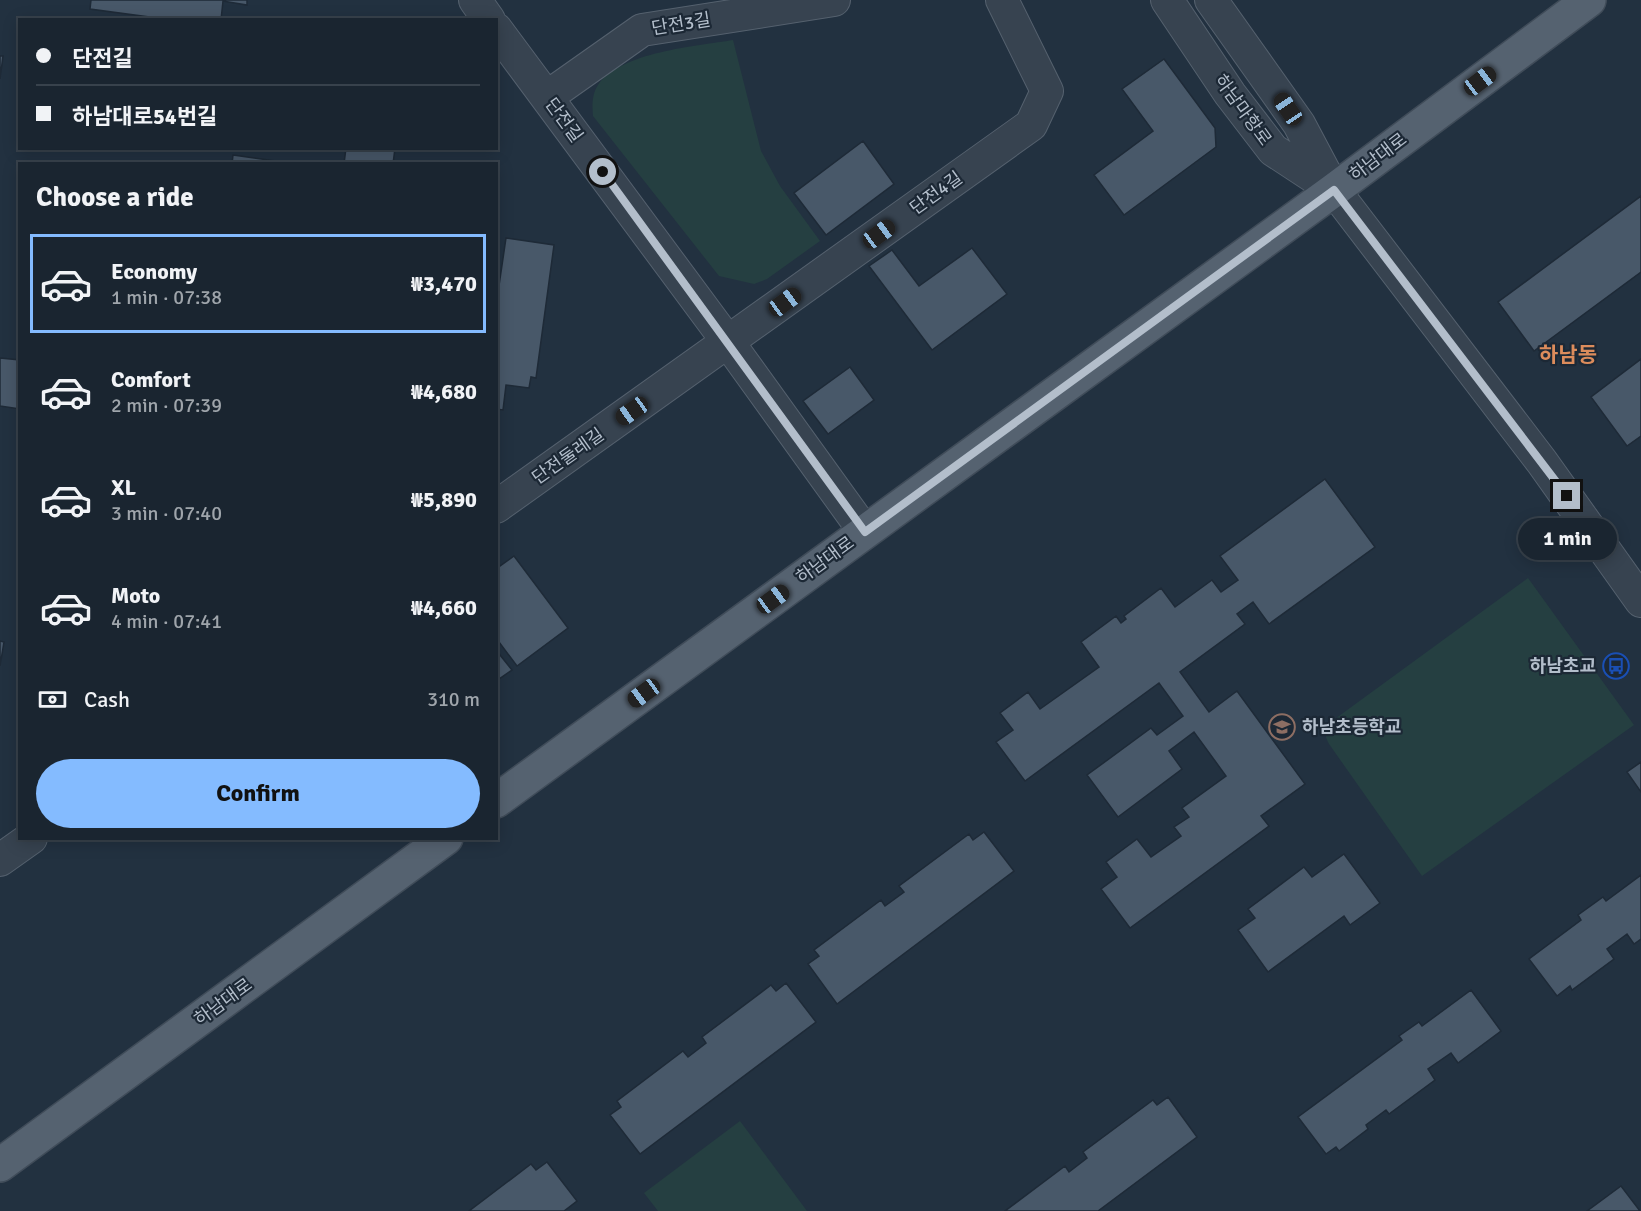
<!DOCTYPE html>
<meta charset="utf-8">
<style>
body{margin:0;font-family:Signika,"Noto Sans KR",sans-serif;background:#27313c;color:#f1f3f6;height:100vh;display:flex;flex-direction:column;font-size:22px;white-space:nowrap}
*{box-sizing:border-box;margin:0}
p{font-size:20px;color:#9fa5ab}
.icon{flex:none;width:33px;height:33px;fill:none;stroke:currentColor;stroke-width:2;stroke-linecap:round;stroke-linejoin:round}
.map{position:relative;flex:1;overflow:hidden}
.panel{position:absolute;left:18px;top:162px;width:480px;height:678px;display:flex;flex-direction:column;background:#1a2530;border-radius:0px;box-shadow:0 3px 15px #0003,0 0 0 2px #38424c}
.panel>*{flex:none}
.top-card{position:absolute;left:18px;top:18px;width:480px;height:132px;border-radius:0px;box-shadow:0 3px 15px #0003,0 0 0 2px #38424c;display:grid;align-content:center;height:132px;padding:0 18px;background:#1a2530}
.end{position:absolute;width:27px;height:27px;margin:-14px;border:8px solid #b3becb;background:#111;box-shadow:0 0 0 3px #111}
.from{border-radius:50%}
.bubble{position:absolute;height:42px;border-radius:21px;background:#1a2530;box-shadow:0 3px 15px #0003,0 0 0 2px #38424c;font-size:20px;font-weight:800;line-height:42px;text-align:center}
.car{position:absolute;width:18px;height:36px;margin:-18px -9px;border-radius:8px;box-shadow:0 0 4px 2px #0007;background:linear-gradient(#222 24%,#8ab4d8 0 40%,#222 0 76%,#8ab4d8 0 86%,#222 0)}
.top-card b{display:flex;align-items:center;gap:21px;height:57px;font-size:22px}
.top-card b+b{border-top:2px solid #38424c}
.top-card i{width:15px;height:15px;background:#f1f3f6}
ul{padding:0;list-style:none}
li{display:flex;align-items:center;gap:18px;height:99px;margin:0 12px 9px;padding:0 6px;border:3px solid transparent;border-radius:0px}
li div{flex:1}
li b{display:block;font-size:22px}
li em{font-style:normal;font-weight:800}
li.current{border-color:#84bbff}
li>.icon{width:54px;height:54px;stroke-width:1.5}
h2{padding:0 18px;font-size:27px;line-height:72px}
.pay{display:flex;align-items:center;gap:15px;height:66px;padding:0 18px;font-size:22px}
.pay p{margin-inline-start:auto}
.action{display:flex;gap:12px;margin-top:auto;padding:12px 18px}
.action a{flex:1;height:69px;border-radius:36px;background:#84bbff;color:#111;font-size:24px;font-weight:800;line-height:69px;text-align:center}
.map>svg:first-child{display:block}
.green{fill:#253f41}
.building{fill:#485869;stroke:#1e2a37;stroke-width:1.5}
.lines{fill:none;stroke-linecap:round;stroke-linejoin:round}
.minor-casing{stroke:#55616e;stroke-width:34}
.major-casing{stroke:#404c59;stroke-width:36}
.minor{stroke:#374350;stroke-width:32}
.major{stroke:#556270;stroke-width:33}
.route{stroke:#b3becb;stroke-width:8}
.labels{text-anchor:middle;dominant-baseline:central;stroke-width:4.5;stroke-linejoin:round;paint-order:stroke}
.street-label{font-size:18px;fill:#b3becb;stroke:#1c2835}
.poi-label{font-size:18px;font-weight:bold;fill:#b3becb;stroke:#1c2835;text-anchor:end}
.quarter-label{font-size:21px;font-weight:bold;fill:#dc8c5c;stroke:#1c2835}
</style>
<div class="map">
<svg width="1641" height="1211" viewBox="0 0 1641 1211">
<rect width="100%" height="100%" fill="#223140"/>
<path class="green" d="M733,40L761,151L780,186L820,241L767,279L754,284L719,276L593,116C592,105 592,94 598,85C620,52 697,46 733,40Z
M1528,578L1634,725L1422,876L1329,744C1325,736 1324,732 1328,724Z
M740,1121L807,1211H658L644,1193Z"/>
<path class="building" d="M91,0H247V5L223,1L221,20H172L90,9Z
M0,56H3L0,79Z
M1164,59L1215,128L1216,147L1124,215L1094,175L1153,131L1122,89Z
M863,141L894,184L826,235L794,193Z
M346,148H395L393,164H344Z
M233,155L297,164H232Z
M1641,196V272L1534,351L1498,302Z
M506,238L554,245L536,378L531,377L529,388L506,385L503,410L496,409V306Z
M972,248L1007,294L932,350L869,266L892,250L919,286Z
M0,358L20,360V409L0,406Z
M1641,359V436L1627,446L1591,397Z
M850,367L874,400L828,434L803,401Z
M1325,479L1375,547L1269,624L1253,602L1237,614L1245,624L1180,672L1209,712L1237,691L1305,784L1261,816L1269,826L1130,928L1101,889L1117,877L1106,862L1137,839L1151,857L1181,836L1174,827L1189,817L1182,808L1226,776L1194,732L1169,751L1182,769L1118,817L1087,775L1151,728L1157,735L1183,716L1159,683L1025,781L996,742L1013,730L1000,713L1028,692L1040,709L1099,667L1081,642L1116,616L1121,623L1126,619L1124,616L1161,588L1175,607L1212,580L1221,592L1238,580L1220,556Z
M514,556L568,628L517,666L496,638V569Z
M0,641L4,642L0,666Z
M496,650L512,670L496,681Z
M1641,762V792L1627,772Z
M984,832L1014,871L837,1004L808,964L819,956L814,950L881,900L885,906L904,892L899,886L969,834L973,840Z
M1344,854L1380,903L1350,925L1344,916L1268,972L1238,930L1255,918L1248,909L1304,867L1312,877Z
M1641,875V939L1634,944L1627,934L1607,949L1614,959L1572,990L1570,986L1557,996L1529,959L1581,920L1578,915L1603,897L1606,901Z
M786,983L816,1022L640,1154L610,1115L621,1107L617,1101L683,1051L688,1057L706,1043L702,1037L771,985L776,991Z
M1471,990L1501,1031L1458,1063L1451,1053L1428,1069L1435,1080L1389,1114L1386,1110L1366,1125L1368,1129L1339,1151L1336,1147L1326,1154L1298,1117L1402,1040L1399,1036L1419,1022L1422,1026Z
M1168,1097L1197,1137L1098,1211H1005L1065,1166L1069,1172L1087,1158L1083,1152L1153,1100L1157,1105Z
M547,1162L577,1201L564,1211H469L531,1164L536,1170Z
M1621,1186L1640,1211H1587Z"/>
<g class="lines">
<g class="minor-casing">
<path id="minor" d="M475,0L489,20
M1167,0L1230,94L1273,150L1331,188
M1211,0L1299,124L1334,190L1542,462L1641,601
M496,29L728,342L865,532
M547,97L642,30L834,0
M496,507L1031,125L1047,91L1002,0
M0,860L31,838"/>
</g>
<g class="major-casing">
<path id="major" d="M496,801L1334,190L1589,0
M0,1165L446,838"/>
</g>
<use href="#minor" class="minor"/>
<use href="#major" class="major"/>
</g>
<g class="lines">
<path class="route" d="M603,172L865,532L1334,190L1567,496"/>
</g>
<defs>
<g id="bus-ring" transform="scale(1.35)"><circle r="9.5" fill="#1c2835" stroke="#1a4fb4" stroke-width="1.5"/><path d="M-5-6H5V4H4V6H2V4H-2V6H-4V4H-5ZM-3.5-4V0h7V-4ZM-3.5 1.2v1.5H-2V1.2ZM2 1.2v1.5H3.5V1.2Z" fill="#1a4fb4"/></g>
<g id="school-ring" transform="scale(1.35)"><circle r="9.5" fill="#1c2835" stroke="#8d6e63" stroke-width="1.5"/><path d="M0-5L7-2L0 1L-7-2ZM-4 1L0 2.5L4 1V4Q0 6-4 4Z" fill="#8d6e63"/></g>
</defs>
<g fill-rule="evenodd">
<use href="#bus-ring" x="1616" y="666"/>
<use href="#school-ring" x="1282" y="727"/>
</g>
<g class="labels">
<g class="street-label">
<text transform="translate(681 24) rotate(-9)">단전3길</text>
<text transform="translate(1243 110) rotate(54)">하남마항로</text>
<text transform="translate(564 120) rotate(54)">단전길</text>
<text transform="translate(1378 157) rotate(-37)">하남대로</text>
<text transform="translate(936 193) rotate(-36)">단전4길</text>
<text transform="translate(568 456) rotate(-35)">단전둘레길</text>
<text transform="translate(825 560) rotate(-36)">하남대로</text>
<text transform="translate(223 1002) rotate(-36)">하남대로</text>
</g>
<g class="poi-label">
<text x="1596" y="666">하남초교</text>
<text x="1302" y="727" text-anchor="start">하남초등학교</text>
</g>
<g class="quarter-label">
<text x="1568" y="355">하남동</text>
</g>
</g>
</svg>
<i class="end from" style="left:603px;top:172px"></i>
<i class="end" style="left:1567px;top:496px"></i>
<div class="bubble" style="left:1518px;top:518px;width:99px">1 min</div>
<i class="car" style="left:1480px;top:81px;rotate:53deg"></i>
<i class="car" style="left:1288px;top:109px;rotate:326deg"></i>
<i class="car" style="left:879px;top:234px;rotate:54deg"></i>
<i class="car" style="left:785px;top:302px;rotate:54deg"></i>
<i class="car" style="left:632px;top:411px;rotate:235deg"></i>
<i class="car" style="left:773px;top:599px;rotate:54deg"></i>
<i class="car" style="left:644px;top:693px;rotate:234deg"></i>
<div class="top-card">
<b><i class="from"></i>단전길</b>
<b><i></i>하남대로54번길</b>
</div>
<section class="panel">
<h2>Choose a ride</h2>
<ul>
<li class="current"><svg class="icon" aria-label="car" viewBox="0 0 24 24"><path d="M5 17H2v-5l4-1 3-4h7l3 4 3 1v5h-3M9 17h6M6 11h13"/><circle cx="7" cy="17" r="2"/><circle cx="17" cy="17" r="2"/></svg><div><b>Economy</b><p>1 min · 07:38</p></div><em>₩3,470</em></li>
<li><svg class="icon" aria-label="car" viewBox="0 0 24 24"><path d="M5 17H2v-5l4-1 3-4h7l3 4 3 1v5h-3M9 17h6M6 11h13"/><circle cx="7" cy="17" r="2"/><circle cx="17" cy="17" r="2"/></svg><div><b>Comfort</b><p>2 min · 07:39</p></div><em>₩4,680</em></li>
<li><svg class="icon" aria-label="car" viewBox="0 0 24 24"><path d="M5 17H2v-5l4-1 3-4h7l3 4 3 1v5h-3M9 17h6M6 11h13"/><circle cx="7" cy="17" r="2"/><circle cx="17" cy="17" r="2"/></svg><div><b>XL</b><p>3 min · 07:40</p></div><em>₩5,890</em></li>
<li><svg class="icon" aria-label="car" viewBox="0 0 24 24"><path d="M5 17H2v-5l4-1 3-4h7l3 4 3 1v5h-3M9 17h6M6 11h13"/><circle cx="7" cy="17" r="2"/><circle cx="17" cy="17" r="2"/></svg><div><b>Moto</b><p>4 min · 07:41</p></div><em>₩4,660</em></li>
</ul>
<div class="pay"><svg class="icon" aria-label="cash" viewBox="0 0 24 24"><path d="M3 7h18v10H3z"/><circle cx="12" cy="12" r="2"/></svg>Cash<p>310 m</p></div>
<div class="action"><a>Confirm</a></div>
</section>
</div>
